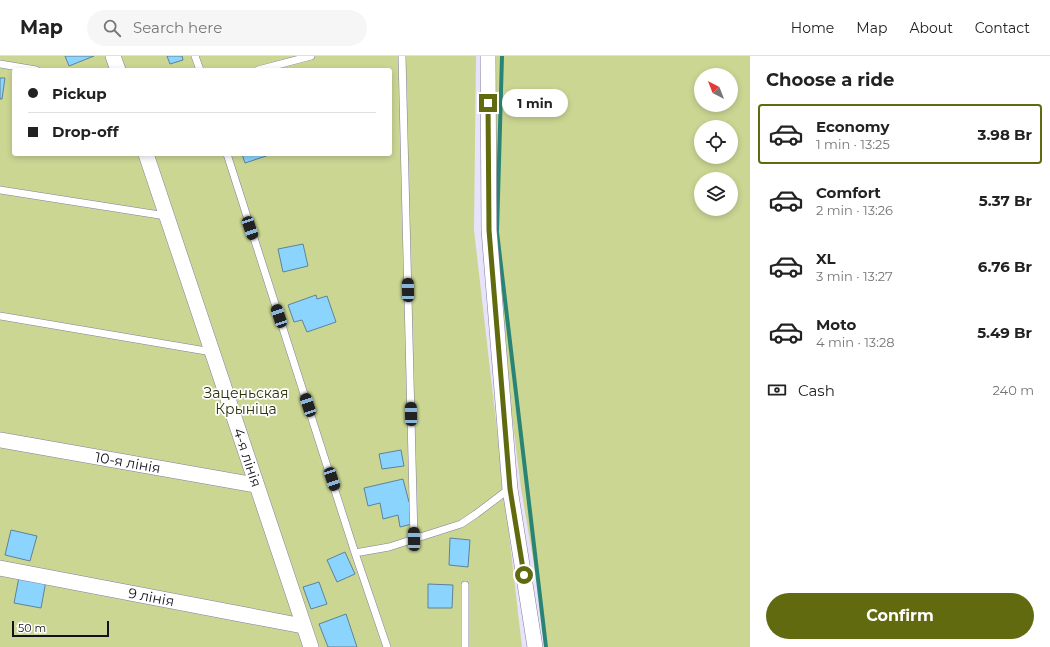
<!DOCTYPE html>
<meta charset="utf-8">
<style>
body{margin:0;font-family:Montserrat,sans-serif;background:#f6f6f6;color:#222;height:100vh;display:flex;flex-direction:column;font-size:15px;white-space:nowrap}
*{box-sizing:border-box;margin:0}
p{font-size:13px;color:#767676}
.icon{flex:none;width:22px;height:22px;fill:none;stroke:currentColor;stroke-width:2;stroke-linecap:round;stroke-linejoin:round}
.map{position:relative;flex:1;overflow:hidden}
.sheet{display:flex;flex-direction:column;background:#fff;width:300px}
.sheet>*{flex:none}
.top-card{position:absolute;left:12px;top:12px;width:380px;height:88px;border-radius:4px;box-shadow:0 2px 6px #0003;display:grid;align-content:center;height:88px;padding:0 16px;background:#fff}
.needle{width:26px;rotate:318deg}
.fabs{position:absolute;left:694px;top:12px;display:grid;gap:8px}
.fabs a{display:grid;place-items:center;width:44px;height:44px;border-radius:50%;background:#fff;box-shadow:0 2px 6px #0003;font-size:20px}
.scale{position:absolute;left:12px;bottom:10px;width:97px;box-sizing:border-box;padding-left:4px;border:2px solid #14111e;border-top:0;font-size:11px;line-height:14px;white-space:nowrap;color:#14111e;-webkit-text-stroke:3px #fff;paint-order:stroke}
.end{position:absolute;width:18px;height:18px;margin:-9px;border:5px solid #626a0f;background:#fff;box-shadow:0 0 0 2px #fff}
.from{border-radius:50%}
.bubble{position:absolute;height:28px;border-radius:14px;background:#fff;box-shadow:0 2px 6px #0003;font-size:13px;font-weight:700;line-height:28px;text-align:center}
.car{position:absolute;width:12px;height:24px;margin:-12px -6px;border-radius:5px;box-shadow:0 0 3px 1px #0007;background:linear-gradient(#222 24%,#8ab4d8 0 40%,#222 0 76%,#8ab4d8 0 86%,#222 0)}
.top-card b{display:flex;align-items:center;gap:14px;height:38px;font-size:15px}
.top-card b+b{border-top:1px solid #e0e0e0}
.top-card i{width:10px;height:10px;background:#222}
ul{padding:0;list-style:none}
li{display:flex;align-items:center;gap:12px;height:60px;margin:0 8px 6px;padding:0 8px;border:2px solid transparent;border-radius:4px}
li div{flex:1}
li b{display:block;font-size:15px}
li em{font-style:normal;font-weight:700}
li.on{border-color:#626a0f}
li>.icon{width:36px;height:36px;stroke-width:1.5}
h2{padding:0 16px;font-size:18px;line-height:48px}
.pay{display:flex;align-items:center;gap:10px;height:44px;padding:0 16px;font-size:15px}
.pay p{margin-inline-start:auto}
.button{display:flex;gap:8px;margin-top:auto;padding:8px 16px}
.button a{flex:1;height:46px;border-radius:24px;background:#626a0f;color:#fff;font-size:16px;font-weight:700;line-height:46px;text-align:center}
header{display:flex;align-items:center;gap:24px;box-sizing:border-box;height:56px;padding:0 20px;background:#fff;border-bottom:1px solid #e0e0e0}
header strong{font-size:19px}
nav{display:flex;gap:22px;margin-inline-start:auto;font-size:14px}
.search{width:280px;height:36px;background:#f6f6f6;display:flex;align-items:center;gap:10px;box-sizing:border-box;padding:0 14px;border-radius:22px;color:#767676;font-size:15px}
main{display:flex;flex:1;min-height:0}
.map>svg:first-child{display:block}
.green{fill:#ccd693;fill-rule:evenodd}
.lines{fill:none;stroke-linecap:round;stroke-linejoin:round}
.stream{stroke:#2a8475;stroke-width:4}
.building{fill:#8bd4fe;stroke:#5d8299}
.service-casing{stroke:#847ca0;stroke-width:8}
.minor-casing{stroke:#847ca0;stroke-width:16}
.service{stroke:#fff;stroke-width:7}
.minor{stroke:#fff;stroke-width:15}
.route{stroke:#626a0f;stroke-width:5}
.labels{text-anchor:middle;dominant-baseline:central;stroke-width:3.5;stroke-linejoin:round;paint-order:stroke}
.park-label{font-size:14px;fill:#2c3008;stroke:#fff}
.street-label{font-size:14px;fill:#14111e;stroke:#fff}
</style>
<header>
<strong>Map</strong>
<div class="search"><svg class="icon" aria-label="search" viewBox="0 0 24 24"><circle cx="10" cy="10" r="6"/><path d="M15 15l6 6"/></svg>Search here</div>
<nav><a>Home</a><a>Map</a><a>About</a><a>Contact</a></nav>
</header>
<main>
<div class="map">
<svg width="750" height="591" viewBox="0 0 750 591">
<rect width="100%" height="100%" fill="#e8e3fb"/>
<path class="green" d="M0,0H476L474,174L522,591H0ZM14,14H390V98H14Z
M488,0H750V591H548L521,432L489,177ZM701,19H731V49H701ZM701,71H731V101H701ZM701,123H731V153H701Z"/>
<g class="lines">
<path class="stream" d="M502,0L497,176L546,591"/>
</g>
<path class="building" d="M65,0H94L69,10Z
M167,0H182L183,4L170,8Z
M0,22H5L2,43H0Z
M242,98H272L245,107Z
M303,188L308,210L283,216L278,193Z
M316,239L317,243L327,240L336,266L307,276L302,264L294,266L288,249Z
M401,394L404,410L382,413L379,398Z
M403,423L409,446H410L412,455L410,456L412,468L400,471L398,459L383,463L380,447L368,450L364,432Z
M11,474L37,480L30,505L5,499Z
M450,482L470,484L468,511L449,509Z
M345,496L355,518L337,526L327,504Z
M19,521L46,525L41,552L14,547Z
M319,526L327,548L311,553L303,531Z
M428,528L453,529L452,552H428Z
M346,558L357,591H328L319,568Z"/>
<g class="lines">
<g class="service-casing">
<path id="service" d="M195,0L200,14
M402,0L414,483
M0,8L36,14
M258,14L311,0
M227,98L355,497L387,591
M0,134L166,160
M0,260L212,296
M355,497L389,491L461,468L476,458L509,433
M465,529V591"/>
</g>
<g class="minor-casing">
<g id="minor">
<path d="M113,0L118,14"/>
<path d="M488,0L489,174L510,433L535,591"/>
<path id="s1" d="M146,98L311,591"/>
<path id="s2" d="M0,384L256,429"/>
<path id="s3" d="M0,512L303,570"/>
</g>
</g>
<use href="#service" class="service"/>
<use href="#minor" class="minor"/>
</g>
<g class="lines">
<path class="route" d="M488,47L489,174L510,433L524,519"/>
</g>
<g class="labels">
<g class="park-label">
<text x="246" y="337">Заценьская<tspan x="246" dy="16">Крыніца</tspan></text>
</g>
<g class="street-label">
<text stroke="none"><textPath href="#s1" startOffset="320">4-я лінія</textPath></text>
<text stroke="none"><textPath href="#s2" startOffset="130">10-я лінія</textPath></text>
<text stroke="none"><textPath href="#s3" startOffset="154">9 лінія</textPath></text>
</g>
</g>
</svg>
<div class="fabs">
<a><svg class="needle" viewBox="-14 -14 28 28"><path d="M0-13l5 13h-10z" fill="#e53935"/><path d="M0 13l5-13h-10z" fill="#767676"/></svg></a>
<a><svg class="icon" aria-label="locate" viewBox="0 0 24 24"><circle cx="12" cy="12" r="6"/><path d="M12 2v4M12 18v4M2 12h4M18 12h4"/></svg></a>
<a><svg class="icon" aria-label="layers" viewBox="0 0 24 24"><path d="M12 4l9 5-9 5-9-5zM3 14l9 5 9-5"/></svg></a>
</div>
<div class="scale">50 m</div>
<i class="end from" style="left:524px;top:519px"></i>
<i class="end" style="left:488px;top:47px"></i>
<div class="bubble" style="left:502px;top:33px;width:66px">1 min</div>
<i class="car" style="left:250px;top:172px;rotate:162deg"></i>
<i class="car" style="left:408px;top:234px;rotate:359deg"></i>
<i class="car" style="left:279px;top:260px;rotate:342deg"></i>
<i class="car" style="left:308px;top:349px;rotate:342deg"></i>
<i class="car" style="left:411px;top:358px;rotate:359deg"></i>
<i class="car" style="left:332px;top:423px;rotate:162deg"></i>
<i class="car" style="left:414px;top:483px;rotate:359deg"></i>
<div class="top-card">
<b><i class="from"></i>Pickup</b>
<b><i></i>Drop-off</b>
</div>
</div>
<section class="sheet">
<h2>Choose a ride</h2>
<ul>
<li class="on"><svg class="icon" aria-label="car" viewBox="0 0 24 24"><path d="M5 17H2v-5l4-1 3-4h7l3 4 3 1v5h-3M9 17h6M6 11h13"/><circle cx="7" cy="17" r="2"/><circle cx="17" cy="17" r="2"/></svg><div><b>Economy</b><p>1 min · 13:25</p></div><em>3.98 Br</em></li>
<li><svg class="icon" aria-label="car" viewBox="0 0 24 24"><path d="M5 17H2v-5l4-1 3-4h7l3 4 3 1v5h-3M9 17h6M6 11h13"/><circle cx="7" cy="17" r="2"/><circle cx="17" cy="17" r="2"/></svg><div><b>Comfort</b><p>2 min · 13:26</p></div><em>5.37 Br</em></li>
<li><svg class="icon" aria-label="car" viewBox="0 0 24 24"><path d="M5 17H2v-5l4-1 3-4h7l3 4 3 1v5h-3M9 17h6M6 11h13"/><circle cx="7" cy="17" r="2"/><circle cx="17" cy="17" r="2"/></svg><div><b>XL</b><p>3 min · 13:27</p></div><em>6.76 Br</em></li>
<li><svg class="icon" aria-label="car" viewBox="0 0 24 24"><path d="M5 17H2v-5l4-1 3-4h7l3 4 3 1v5h-3M9 17h6M6 11h13"/><circle cx="7" cy="17" r="2"/><circle cx="17" cy="17" r="2"/></svg><div><b>Moto</b><p>4 min · 13:28</p></div><em>5.49 Br</em></li>
</ul>
<div class="pay"><svg class="icon" aria-label="cash" viewBox="0 0 24 24"><path d="M3 7h18v10H3z"/><circle cx="12" cy="12" r="2"/></svg>Cash<p>240 m</p></div>
<div class="button"><a>Confirm</a></div>
</section>
</main>
